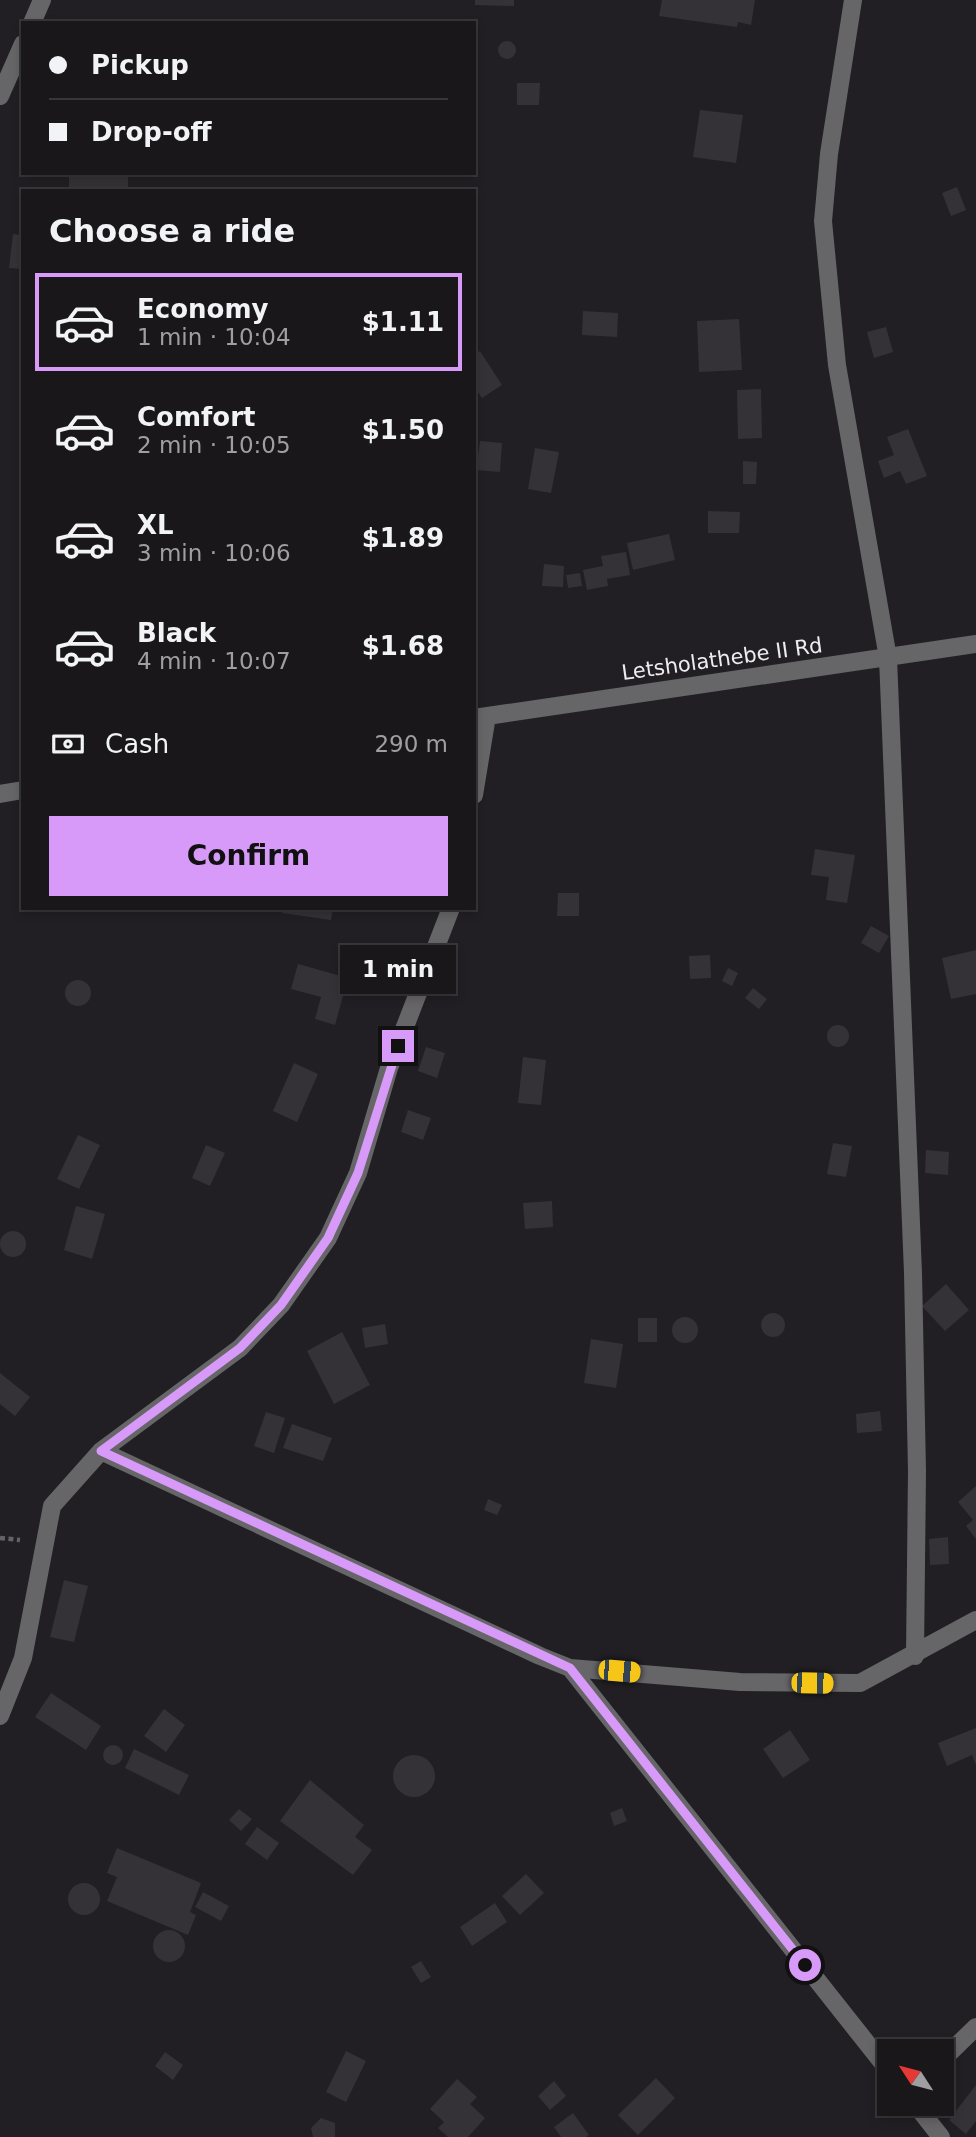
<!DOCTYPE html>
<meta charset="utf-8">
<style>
body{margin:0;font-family:"DejaVu Sans",sans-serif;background:#222023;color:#f1f3f6;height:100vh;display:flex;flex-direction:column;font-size:26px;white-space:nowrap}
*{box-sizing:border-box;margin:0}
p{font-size:23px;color:#9f9fa2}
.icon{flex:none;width:38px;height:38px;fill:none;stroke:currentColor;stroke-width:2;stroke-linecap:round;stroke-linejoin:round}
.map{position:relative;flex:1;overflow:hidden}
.drawer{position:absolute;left:21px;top:189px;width:455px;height:721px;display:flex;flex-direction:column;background:#19171a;border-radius:0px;box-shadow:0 4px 10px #0003,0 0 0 2px #373639}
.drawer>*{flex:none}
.guide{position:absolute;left:21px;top:21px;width:455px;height:154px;border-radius:0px;box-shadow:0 4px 10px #0003,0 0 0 2px #373639;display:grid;align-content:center;height:154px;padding:0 28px;background:#19171a}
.needle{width:46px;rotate:306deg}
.controls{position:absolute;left:877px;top:2039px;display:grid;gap:14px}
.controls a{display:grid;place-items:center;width:77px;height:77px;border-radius:0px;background:#19171a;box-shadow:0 4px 10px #0003,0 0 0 2px #373639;font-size:35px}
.end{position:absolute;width:32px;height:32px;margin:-16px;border:9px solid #d89af8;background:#111;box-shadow:0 0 0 4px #111}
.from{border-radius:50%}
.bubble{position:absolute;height:49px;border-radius:0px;background:#19171a;box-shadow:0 4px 10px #0003,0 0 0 2px #373639;font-size:23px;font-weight:700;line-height:49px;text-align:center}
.car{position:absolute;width:21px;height:42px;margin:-21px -10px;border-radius:9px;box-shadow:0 0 5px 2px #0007;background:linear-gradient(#f5c518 24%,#345 0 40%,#f5c518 0 76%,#345 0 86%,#f5c518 0)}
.guide b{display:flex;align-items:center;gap:24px;height:66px;font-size:26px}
.guide b+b{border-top:2px solid #373639}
.guide i{width:18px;height:18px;background:#f1f3f6}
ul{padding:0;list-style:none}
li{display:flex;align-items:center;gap:21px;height:98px;margin:0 14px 10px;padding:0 14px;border:4px solid transparent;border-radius:0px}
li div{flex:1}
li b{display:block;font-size:26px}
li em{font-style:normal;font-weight:700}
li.on{border-color:#d89af8}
li>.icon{width:63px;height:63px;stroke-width:1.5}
h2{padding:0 28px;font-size:32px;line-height:84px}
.pay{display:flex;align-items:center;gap:18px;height:77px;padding:0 28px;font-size:26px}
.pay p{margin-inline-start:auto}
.button{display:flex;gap:14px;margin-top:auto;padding:14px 28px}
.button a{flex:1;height:80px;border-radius:0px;background:#d89af8;color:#111;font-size:28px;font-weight:700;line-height:80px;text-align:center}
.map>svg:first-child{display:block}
.building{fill:#343236}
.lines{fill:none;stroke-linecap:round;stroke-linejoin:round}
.path{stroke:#646266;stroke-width:4.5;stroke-dasharray:5 3.5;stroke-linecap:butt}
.minor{stroke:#666567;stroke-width:18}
.route{stroke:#d89af8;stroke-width:9}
.labels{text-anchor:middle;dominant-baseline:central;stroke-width:7;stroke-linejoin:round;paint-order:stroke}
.street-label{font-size:21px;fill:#eeecef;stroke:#211f23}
</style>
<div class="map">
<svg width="976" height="2137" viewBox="0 0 976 2137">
<rect width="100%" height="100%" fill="#211f23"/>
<path class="building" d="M475,0H514V6L475,5Z
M662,0H755L751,25L738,22L737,27L659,16Z
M498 50a9 9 0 1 1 18 0a9 9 0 1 1-18 0Z
M517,83H540L539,105H517Z
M700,110L743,115L736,163L693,157Z
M69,173H128V191H69Z
M957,187L966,210L951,216L942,193Z
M13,234L23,235V269L9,268Z
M583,311L618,313L617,337L582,335Z
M739,319L742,370L699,372L697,321Z
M886,327L893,352L874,358L867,332Z
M480,351L502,385L482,398L474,387V355Z
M761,389L762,438L738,439L737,390Z
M908,429L927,476L906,484L900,471L884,478L878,461L894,455L887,437Z
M480,441L502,443L500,472L476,470Z
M535,448L559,452L551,493L528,489Z
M743,461L757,462L756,484H743Z
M708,511L740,512L739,533H708Z
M669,534L675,560L633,570L627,543Z
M626,552L630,575L607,579L608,586L587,590L583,570L603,566L601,556Z
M544,564L564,566L563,587L542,586Z
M580,573L582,586L568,588L566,575Z
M815,849L855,855L847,903L826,900L829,877L811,875Z
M558,893H579V916H557Z
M283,908H333L331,920L282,913Z
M871,926L889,936L879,953L861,943Z
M976,950V994L951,999L942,958Z
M710,955L711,978L690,979L689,956Z
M298,964L348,978L335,1025L315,1019L321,997L291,989Z
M728,968L738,973L732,986L722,981Z
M65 993a13 13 0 1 1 26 0a13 13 0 1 1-26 0Z
M753,988L767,999L759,1009L745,998Z
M827 1036a11 11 0 1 1 22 0a11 11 0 1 1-22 0Z
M426,1047L445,1053L437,1078L418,1071Z
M523,1057L546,1060L541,1105L518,1103Z
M294,1063L318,1074L297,1122L273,1111Z
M408,1110L431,1118L423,1140L401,1132Z
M78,1135L100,1145L79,1189L57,1179Z
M833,1143L852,1146L846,1177L827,1174Z
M206,1145L225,1153L210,1186L192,1178Z
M926,1150L949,1152L948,1175L925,1173Z
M552,1201L553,1227L525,1229L523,1203Z
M76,1206L105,1214L92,1259L64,1250Z
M0 1244a13 13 0 1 1 26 0a13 13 0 1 1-26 0Z
M946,1284L969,1310L945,1331L922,1306Z
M761 1325a12 12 0 1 1 24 0a12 12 0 1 1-24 0Z
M672 1330a13 13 0 1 1 26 0a13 13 0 1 1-26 0Z
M638,1318H657V1342H638Z
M385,1324L388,1344L365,1348L362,1328Z
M342,1332L370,1385L334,1404L307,1351Z
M591,1339L623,1344L616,1388L584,1383Z
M0,1373L30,1397L15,1416L0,1404Z
M880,1411L882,1431L857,1433L856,1414Z
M266,1412L285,1418L274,1453L254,1446Z
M292,1424L332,1438L323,1461L283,1448Z
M976,1486V1539L966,1526L973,1520L958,1502Z
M488,1499L502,1505L497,1515L484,1510Z
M948,1537L949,1564L930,1565L929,1539Z
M64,1580L88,1586L74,1642L50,1637Z
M51,1693L101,1726L86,1750L35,1717Z
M164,1709L185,1725L166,1752L144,1736Z
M976,1728V1765L972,1755L947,1766L938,1743Z
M790,1730L810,1760L783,1778L763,1749Z
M103 1755a10 10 0 1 1 20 0a10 10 0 1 1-20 0Z
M134,1749L189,1775L179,1795L125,1768Z
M393 1776a21 21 0 1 1 42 0a21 21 0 1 1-42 0Z
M310,1780L364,1825L355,1837L372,1850L353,1875L280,1821Z
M622,1808L627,1821L614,1826L610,1813Z
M239,1809L252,1819L241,1831L229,1820Z
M257,1827L279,1843L267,1860L245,1844Z
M117,1848L201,1883L190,1912L196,1915L188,1935L107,1901L117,1877L107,1873Z
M526,1874L544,1893L520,1915L502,1896Z
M68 1899a16 16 0 1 1 32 0a16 16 0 1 1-32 0Z
M203,1892L229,1906L221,1921L195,1907Z
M495,1903L507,1922L472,1946L460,1927Z
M153 1946a16 16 0 1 1 32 0a16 16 0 1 1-32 0Z
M421,1961L431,1977L421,1983L411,1967Z
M346,2051L366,2061L346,2102L326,2092Z
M165,2052L183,2065L173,2080L155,2066Z
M656,2078L675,2098L638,2135L618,2115Z
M457,2079L477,2097L470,2104L485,2118L468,2137H448L438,2128L444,2122L430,2109Z
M554,2081L566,2096L550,2110L538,2096Z
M976,2085V2121L966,2134L949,2120Z
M573,2113L589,2135L586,2137H561L554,2127Z
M321,2118L335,2123V2137H313L311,2128Z"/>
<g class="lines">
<path class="path" d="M0,1538L20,1540"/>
<path class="minor" d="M853,0L829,154L823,221L837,365L888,658L913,1273L917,1471L915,1656
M32,23L42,0
M0,96L23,44
M474,718L976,644
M0,794L23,790
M474,795L487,716
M101,1451L540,1656L570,1668L740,1682L860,1683L976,1620
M570,1668L889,2071
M0,1716L23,1658L52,1506L101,1451L240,1348L281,1305L328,1238L358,1173L389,1068L451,908
M942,2060L976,2027
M915,2104L941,2137"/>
</g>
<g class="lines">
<path class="route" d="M398,1046L358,1173L328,1238L281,1305L240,1348L101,1451L570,1668L805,1965"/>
</g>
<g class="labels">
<g class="street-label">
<text transform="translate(722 659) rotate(-8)">Letsholathebe II Rd</text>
</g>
</g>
</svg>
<div class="controls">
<a><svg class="needle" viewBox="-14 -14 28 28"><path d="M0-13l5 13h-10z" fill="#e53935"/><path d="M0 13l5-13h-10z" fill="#9f9fa2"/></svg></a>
</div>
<i class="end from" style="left:805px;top:1965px"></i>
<i class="end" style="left:398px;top:1046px"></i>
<div class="bubble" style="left:340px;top:945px;width:116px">1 min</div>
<i class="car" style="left:619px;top:1671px;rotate:95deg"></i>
<i class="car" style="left:812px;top:1683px;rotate:91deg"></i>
<div class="guide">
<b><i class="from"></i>Pickup</b>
<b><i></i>Drop-off</b>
</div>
<section class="drawer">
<h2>Choose a ride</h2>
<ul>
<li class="on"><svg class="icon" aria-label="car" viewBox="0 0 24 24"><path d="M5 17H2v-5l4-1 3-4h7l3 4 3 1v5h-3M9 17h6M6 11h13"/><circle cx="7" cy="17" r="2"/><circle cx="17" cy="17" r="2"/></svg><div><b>Economy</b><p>1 min · 10:04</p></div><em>$1.11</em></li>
<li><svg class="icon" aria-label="car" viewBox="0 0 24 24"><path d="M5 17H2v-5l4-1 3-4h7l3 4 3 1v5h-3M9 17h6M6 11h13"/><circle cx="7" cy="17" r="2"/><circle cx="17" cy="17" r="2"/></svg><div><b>Comfort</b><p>2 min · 10:05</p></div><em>$1.50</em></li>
<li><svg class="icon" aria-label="car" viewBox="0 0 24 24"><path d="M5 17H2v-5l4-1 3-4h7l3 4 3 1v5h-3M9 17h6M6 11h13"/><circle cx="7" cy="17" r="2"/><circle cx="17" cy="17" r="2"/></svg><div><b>XL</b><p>3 min · 10:06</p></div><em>$1.89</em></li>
<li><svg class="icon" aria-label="car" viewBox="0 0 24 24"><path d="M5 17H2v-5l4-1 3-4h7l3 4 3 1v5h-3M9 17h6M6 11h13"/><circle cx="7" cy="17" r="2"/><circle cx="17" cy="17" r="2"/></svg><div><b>Black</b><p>4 min · 10:07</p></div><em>$1.68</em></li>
</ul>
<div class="pay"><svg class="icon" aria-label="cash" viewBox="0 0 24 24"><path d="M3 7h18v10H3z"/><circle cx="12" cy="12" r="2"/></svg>Cash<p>290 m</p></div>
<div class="button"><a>Confirm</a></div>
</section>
</div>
